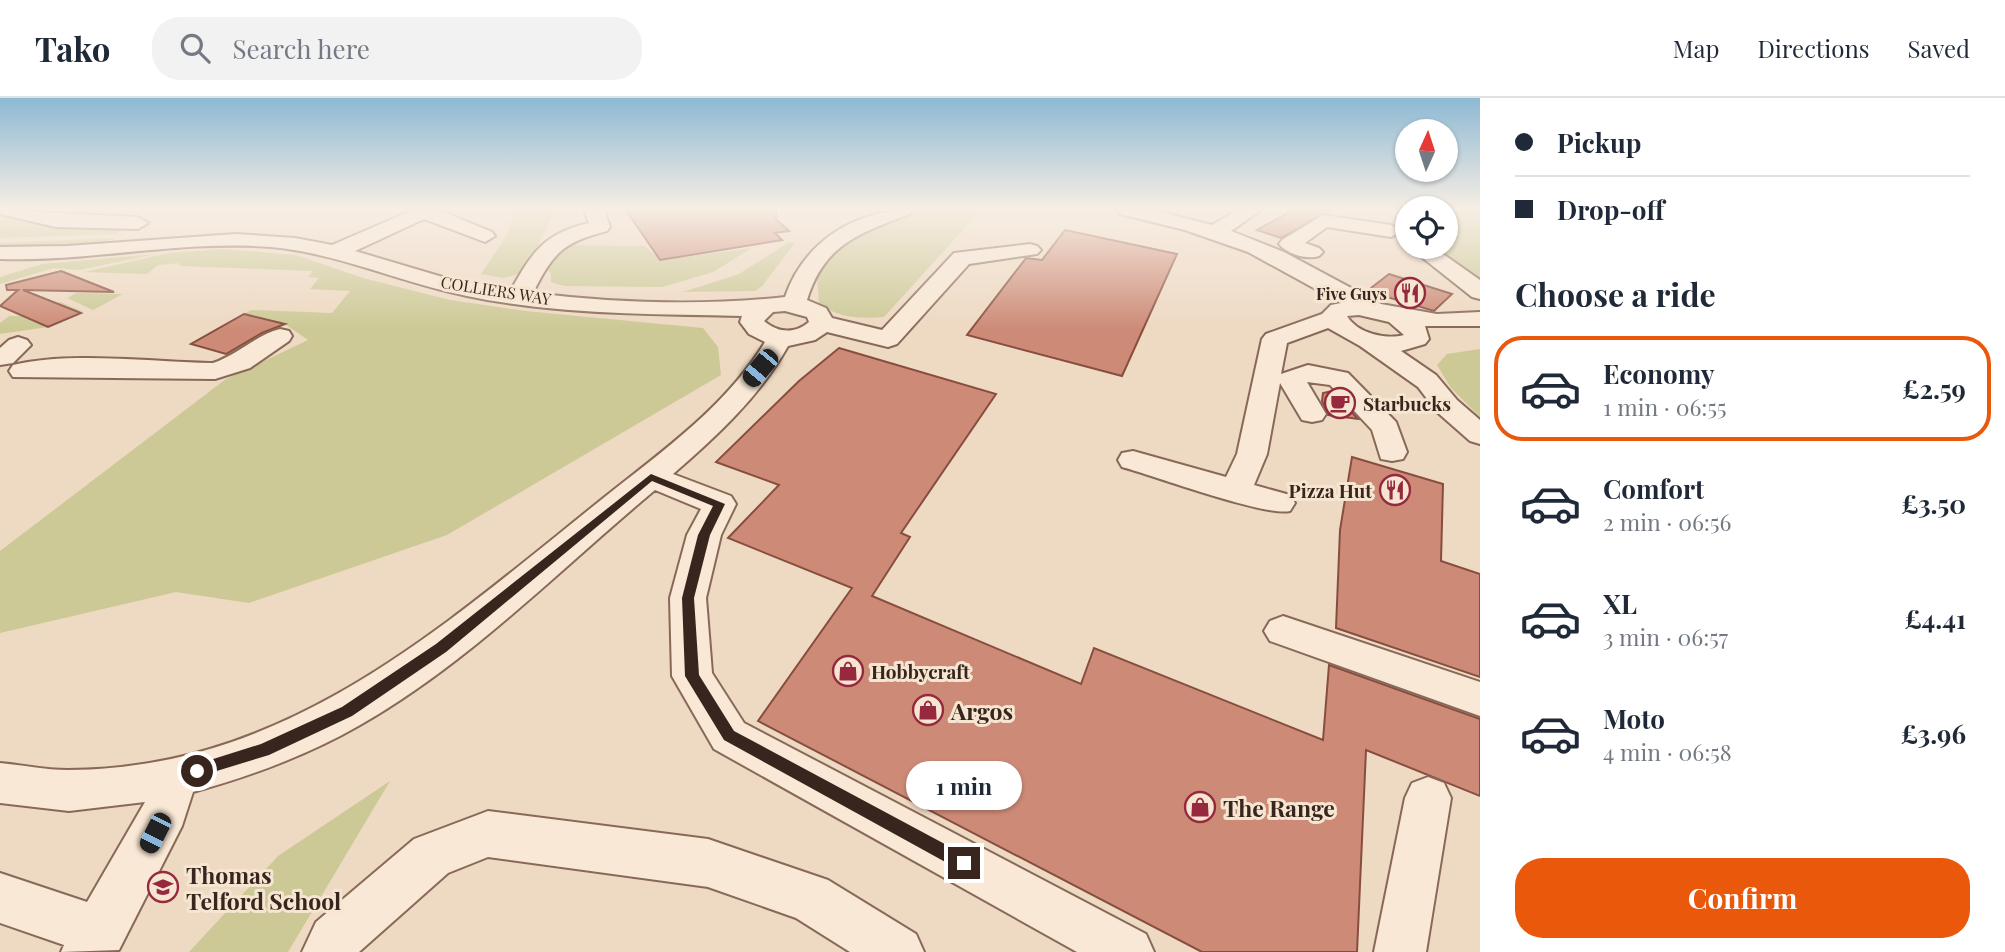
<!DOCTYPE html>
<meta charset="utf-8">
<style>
body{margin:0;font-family:"Playfair Display",serif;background:#f2f2f3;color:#1f2937;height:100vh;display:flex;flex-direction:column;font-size:26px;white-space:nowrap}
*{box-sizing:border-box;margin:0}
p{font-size:23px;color:#747a83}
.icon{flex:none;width:38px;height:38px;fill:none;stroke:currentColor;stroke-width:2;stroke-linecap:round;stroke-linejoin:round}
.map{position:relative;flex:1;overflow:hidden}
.side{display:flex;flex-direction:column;background:#fff;width:525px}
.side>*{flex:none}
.banner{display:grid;align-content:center;height:154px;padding:0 35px;background:#fff}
.needle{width:46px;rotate:3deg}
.controls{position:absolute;left:1395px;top:21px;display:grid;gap:14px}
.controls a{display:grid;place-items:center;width:63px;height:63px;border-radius:50%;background:#fff;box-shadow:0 2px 5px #0004;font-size:35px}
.end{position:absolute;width:32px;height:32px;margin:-16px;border:9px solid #38251d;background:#fff;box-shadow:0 0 0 4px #fff}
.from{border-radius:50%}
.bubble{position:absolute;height:49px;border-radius:24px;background:#fff;box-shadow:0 2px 5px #0004;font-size:23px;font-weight:700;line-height:49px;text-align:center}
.car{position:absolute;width:21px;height:42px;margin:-21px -10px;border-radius:9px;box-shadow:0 0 5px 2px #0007;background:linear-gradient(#222 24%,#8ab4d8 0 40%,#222 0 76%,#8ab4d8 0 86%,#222 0)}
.banner b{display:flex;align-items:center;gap:24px;height:66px;font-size:26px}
.banner b+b{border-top:2px solid #e0e1e3}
.banner i{width:18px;height:18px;background:#1f2937}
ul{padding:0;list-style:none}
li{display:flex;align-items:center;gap:21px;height:105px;margin:0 14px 10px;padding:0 21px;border:4px solid transparent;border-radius:28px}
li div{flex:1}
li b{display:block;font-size:26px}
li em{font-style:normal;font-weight:700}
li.on{border-color:#ea580c}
li>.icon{width:63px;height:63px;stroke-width:1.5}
h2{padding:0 35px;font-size:32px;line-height:84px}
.cta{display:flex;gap:14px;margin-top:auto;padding:14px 35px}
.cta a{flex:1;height:80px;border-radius:28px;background:#ea580c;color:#fff;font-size:28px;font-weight:700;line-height:80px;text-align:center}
header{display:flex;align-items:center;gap:42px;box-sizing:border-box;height:98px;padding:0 35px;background:#fff;border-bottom:2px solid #e0e1e3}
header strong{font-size:33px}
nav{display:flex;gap:38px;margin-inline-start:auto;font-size:24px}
.search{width:490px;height:63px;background:#f2f2f3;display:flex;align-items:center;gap:18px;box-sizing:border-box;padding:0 24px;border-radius:28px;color:#747a83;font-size:26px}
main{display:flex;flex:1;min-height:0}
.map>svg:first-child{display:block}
.green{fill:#ccc996}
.building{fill:#cd8b77;stroke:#874e3f;stroke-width:2}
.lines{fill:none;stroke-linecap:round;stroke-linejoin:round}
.minor-casing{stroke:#886959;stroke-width:4}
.minor{fill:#f9e8d5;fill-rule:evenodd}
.route{fill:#38251d}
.labels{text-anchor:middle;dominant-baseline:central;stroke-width:6;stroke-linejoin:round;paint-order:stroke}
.far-street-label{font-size:16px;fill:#38251d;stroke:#f6e5d1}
.far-poi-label{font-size:16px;font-weight:bold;fill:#38251d;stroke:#f6e5d1;text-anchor:end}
.poi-label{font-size:19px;font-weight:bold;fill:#38251d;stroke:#f6e5d1;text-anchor:start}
.near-poi-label{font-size:23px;font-weight:bold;fill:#38251d;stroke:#f6e5d1;text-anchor:start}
</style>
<header>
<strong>Tako</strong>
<div class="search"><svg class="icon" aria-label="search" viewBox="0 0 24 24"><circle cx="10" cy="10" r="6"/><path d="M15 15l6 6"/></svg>Search here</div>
<nav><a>Map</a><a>Directions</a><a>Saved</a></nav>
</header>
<main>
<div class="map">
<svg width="1480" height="854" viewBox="0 0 1480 854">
<rect width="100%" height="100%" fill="#eed9c2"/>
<path class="green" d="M514,112H555L526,174L503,180L481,176L507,137Z
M920,112H981L884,219C861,221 837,220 819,205L817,177L845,143Z
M1446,112H1480V179L1436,149H1446Z
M13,118L123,129L117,136L0,140V121Z
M116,140L95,147L0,148V145Z
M789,144L795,145L762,188L755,193L683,194L739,176Z
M554,147L645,148L660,162L752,150L713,174L662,189L565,188L551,184V175L544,169Z
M223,151L296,157L363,180L450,202L526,213L703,230L718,249L721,277L447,437L249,505L176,494L0,535V453L226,281L308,242L285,226L244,216L251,212L332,215L350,193L310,191L319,180L308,179L313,173L180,168V165L158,167L147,176L84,174L169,155Z
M156,156L79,172L54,170L0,186V179L42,166Z
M76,195L123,196L93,212L67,200Z
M60,204L84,214L71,211L39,225L48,229L0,236V225L9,218H25Z
M1480,251V319L1451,290L1437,267L1447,256Z
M390,683L288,854H189L278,758Z"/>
<path class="building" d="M626,112H776V121L789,133L775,135L782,142L660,162Z
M1293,112H1332L1281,140L1257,132Z
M1065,132L1177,156L1122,278L967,237L1026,160L1042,162Z
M61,173L114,194L23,192L81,215L48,229L0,208L18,192H7L6,187Z
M1389,176L1452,196L1434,213L1367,193Z
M244,216L285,226L262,235L226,256L191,246Z
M839,250L996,296L901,435L910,439L872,498L1081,586L1094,550L1323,642L1329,567L1480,621V698L1366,652L1357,854H1202L758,623L852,490L728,440L779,387L716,364L799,283Z
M1332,293L1358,321L1328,317L1322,303L1323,295Z
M1352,359L1443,386L1441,463L1480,476V579L1336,530L1340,432Z"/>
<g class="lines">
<g class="minor-casing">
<path id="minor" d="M0,112L138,119L148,125L138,131L56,129L0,116Z
M413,112H439L492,134L495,138L485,144L424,121L355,153L446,180L511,192C532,154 545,135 589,125L584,112H604L610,129L607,133C563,144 553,155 533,195C615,205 703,208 785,199C804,144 854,112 912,112L909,116C859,136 824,146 807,202L826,210L832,220L882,232L954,155L1030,146L1037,148L1041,152L1037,156L969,166L897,246L888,249L827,234L815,242L788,248C760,298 716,339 673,376L731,398L736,406L721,437L706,500L712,575L744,625L1146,836L1154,854H1077L714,651L672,578L670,500L687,437L701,411L655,392C559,472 469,565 360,627C308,657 251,678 193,694L182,728L119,852L61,854L64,847L0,825V775L87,804L145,704L69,713L0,705V665C23,667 45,672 68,672C280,671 431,539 586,414C649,362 722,315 765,244L749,236L740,224L742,218C650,216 557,217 467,198C401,185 338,155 271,149C181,142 90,164 0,161V149L67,148L236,136L295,140L332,147ZM785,213L807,219L809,224C795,236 778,235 764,223L773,214Z
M1117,112H1153L1212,127L1238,112H1261L1231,133L1284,154L1381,206L1437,216L1480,214V228H1425L1429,241L1425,246L1401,253L1436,277L1457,302L1480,322V346L1470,343L1437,314L1418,289L1360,248L1328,230L1287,245L1281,276L1308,267L1348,275L1396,324L1407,354L1403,361L1392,363L1381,361L1372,332L1330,287L1307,284L1326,316L1322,322L1312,324L1302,322L1280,285L1267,356L1254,387L1290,397L1295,405L1290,413C1266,419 1155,378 1122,369L1118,362L1122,355L1133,353L1226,379L1237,356L1262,241L1266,236L1322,216L1331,207L1341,205L1248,154L1185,132L1120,116ZM1359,217L1389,224L1404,237C1385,242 1357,235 1347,218Z
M1323,117L1391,127L1401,133L1391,139L1327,129L1305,145L1319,150L1323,154L1319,158C1307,162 1287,156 1279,146L1282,142Z
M1409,149H1433L1480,182V201L1472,199Z
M280,231L289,233L292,238L289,243L250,270L215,281L13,279L9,273L13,267C69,253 154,264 213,265C237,257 256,237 280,231Z
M18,239L27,242L31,247L13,265L0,267V250L9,242Z
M1283,518L1480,584V618L1270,543L1264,533L1270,523Z
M1428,679L1444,685L1451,700L1426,854H1374L1405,700L1412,685Z
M488,713L708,741L828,782L916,836L924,854H850L796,820L708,789L488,759L448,775L359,854H302L316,824L414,741Z"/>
</g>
<use href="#minor" class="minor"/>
</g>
<linearGradient id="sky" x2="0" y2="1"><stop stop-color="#8db9d3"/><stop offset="0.48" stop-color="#f7eee4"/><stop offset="1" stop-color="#f7eee4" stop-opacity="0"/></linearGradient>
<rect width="1480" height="231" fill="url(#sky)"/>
<path class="route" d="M651,376L725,406L710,437L694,500L699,577L734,633L969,759V771H958L724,642L685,578L682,500L698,437L713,408L652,383L446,554L352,618L269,657L197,679L191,677V668L261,646L342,609L436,546Z"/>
<defs>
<g id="restaurant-ring" transform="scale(1.575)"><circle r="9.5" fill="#f6e5d1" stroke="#97293e" stroke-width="1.5"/><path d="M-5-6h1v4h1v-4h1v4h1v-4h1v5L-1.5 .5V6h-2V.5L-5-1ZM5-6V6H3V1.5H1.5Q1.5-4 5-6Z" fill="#97293e"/></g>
<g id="cafe-ring" transform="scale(1.575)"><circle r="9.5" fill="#f6e5d1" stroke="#97293e" stroke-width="1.5"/><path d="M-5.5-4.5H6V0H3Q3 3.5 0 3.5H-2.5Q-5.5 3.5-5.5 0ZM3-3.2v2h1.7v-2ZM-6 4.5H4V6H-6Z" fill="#97293e"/></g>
<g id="shop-ring" transform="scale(1.575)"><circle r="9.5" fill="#f6e5d1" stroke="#97293e" stroke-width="1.5"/><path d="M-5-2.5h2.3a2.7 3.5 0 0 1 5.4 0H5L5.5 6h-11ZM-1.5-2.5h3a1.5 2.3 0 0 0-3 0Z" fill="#97293e"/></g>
<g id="school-ring" transform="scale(1.575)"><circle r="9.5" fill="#f6e5d1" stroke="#97293e" stroke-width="1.5"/><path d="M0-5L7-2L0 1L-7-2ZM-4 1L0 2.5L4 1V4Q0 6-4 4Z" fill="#97293e"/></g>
</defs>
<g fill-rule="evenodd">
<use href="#restaurant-ring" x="1410" y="195"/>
<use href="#cafe-ring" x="1340" y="305"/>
<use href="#restaurant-ring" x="1395" y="392"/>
<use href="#shop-ring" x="848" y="573"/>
<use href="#shop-ring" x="928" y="612"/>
<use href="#shop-ring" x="1200" y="709"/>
<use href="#school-ring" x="163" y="789"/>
</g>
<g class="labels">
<g class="far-street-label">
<text transform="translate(496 192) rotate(9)">COLLIERS WAY</text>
</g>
<g class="far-poi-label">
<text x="1387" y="195">Five Guys</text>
</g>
<g class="poi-label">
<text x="1363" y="305">Starbucks</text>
<text x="1372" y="392" text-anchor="end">Pizza Hut</text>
<text x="871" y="573">Hobbycraft</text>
</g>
<g class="near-poi-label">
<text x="951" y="612">Argos</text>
<text x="1223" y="709">The Range</text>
<text x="186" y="776">Thomas<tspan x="186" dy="26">Telford School</tspan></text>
</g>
</g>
</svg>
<div class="controls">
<a><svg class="needle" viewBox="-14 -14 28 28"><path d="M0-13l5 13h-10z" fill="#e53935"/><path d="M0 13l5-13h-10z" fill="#747a83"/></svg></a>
<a><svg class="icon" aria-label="locate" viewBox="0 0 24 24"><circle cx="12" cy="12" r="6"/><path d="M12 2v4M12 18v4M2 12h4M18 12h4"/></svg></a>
</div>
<i class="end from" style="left:197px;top:673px"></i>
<i class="end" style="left:964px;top:765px"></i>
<div class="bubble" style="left:906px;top:663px;width:116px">1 min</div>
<i class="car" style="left:760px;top:270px;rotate:220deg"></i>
<i class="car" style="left:155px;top:735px;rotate:207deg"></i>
</div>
<section class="side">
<div class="banner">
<b><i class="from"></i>Pickup</b>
<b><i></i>Drop-off</b>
</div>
<h2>Choose a ride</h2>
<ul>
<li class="on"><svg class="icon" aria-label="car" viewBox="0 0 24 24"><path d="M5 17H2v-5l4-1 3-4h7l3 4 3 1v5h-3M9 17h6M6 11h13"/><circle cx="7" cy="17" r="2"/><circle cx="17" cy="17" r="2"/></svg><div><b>Economy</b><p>1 min · 06:55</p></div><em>£2.59</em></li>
<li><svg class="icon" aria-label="car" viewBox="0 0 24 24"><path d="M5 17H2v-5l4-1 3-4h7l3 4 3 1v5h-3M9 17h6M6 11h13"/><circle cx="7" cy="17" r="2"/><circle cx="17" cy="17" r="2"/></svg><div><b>Comfort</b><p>2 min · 06:56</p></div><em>£3.50</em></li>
<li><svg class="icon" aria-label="car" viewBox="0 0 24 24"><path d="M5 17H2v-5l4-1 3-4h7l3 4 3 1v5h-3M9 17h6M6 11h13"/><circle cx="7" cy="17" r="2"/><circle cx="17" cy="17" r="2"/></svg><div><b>XL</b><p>3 min · 06:57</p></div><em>£4.41</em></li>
<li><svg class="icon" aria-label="car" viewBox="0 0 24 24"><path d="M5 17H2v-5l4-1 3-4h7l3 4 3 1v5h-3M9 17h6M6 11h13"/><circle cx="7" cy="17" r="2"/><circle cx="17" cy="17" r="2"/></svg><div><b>Moto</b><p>4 min · 06:58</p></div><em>£3.96</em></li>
</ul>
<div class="cta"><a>Confirm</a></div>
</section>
</main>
